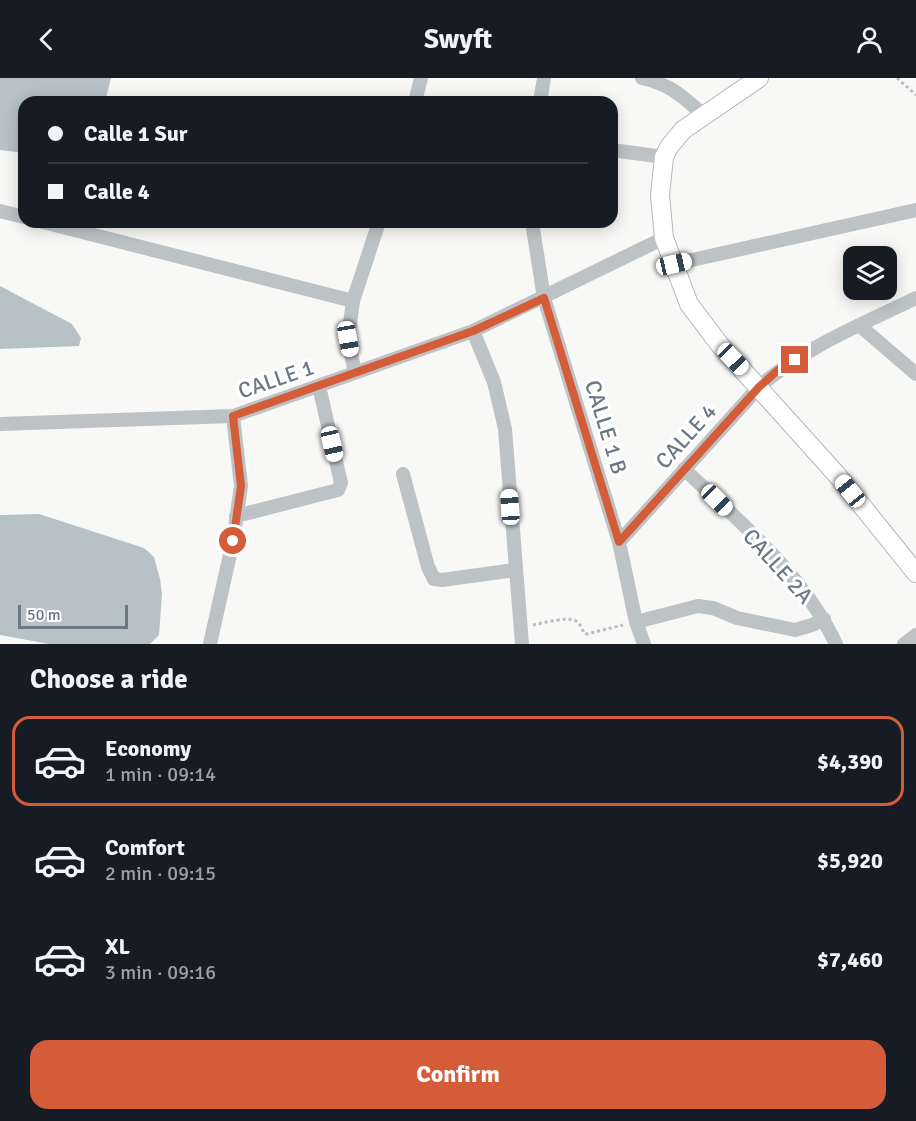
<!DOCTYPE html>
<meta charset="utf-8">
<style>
body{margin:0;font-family:Signika,sans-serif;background:#20242c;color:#f1f3f6;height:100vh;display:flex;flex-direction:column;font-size:22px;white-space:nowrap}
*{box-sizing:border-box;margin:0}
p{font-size:20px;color:#9ea1a6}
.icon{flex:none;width:33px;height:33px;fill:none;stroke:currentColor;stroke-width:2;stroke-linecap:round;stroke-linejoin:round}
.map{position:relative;height:566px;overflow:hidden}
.sheet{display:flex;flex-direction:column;background:#171b24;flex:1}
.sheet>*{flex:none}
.top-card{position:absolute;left:18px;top:18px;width:600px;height:132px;border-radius:18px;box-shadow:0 3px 15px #0003;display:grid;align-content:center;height:132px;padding:0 30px;background:#171b24}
.tools{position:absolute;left:843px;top:168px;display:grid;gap:12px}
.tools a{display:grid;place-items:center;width:54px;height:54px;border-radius:12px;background:#171b24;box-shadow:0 3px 15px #0003;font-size:30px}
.scale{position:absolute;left:18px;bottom:15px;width:110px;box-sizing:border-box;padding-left:6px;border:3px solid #697884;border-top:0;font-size:16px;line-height:21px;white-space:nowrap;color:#697884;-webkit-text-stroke:4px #fff;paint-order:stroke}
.end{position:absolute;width:27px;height:27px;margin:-14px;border:8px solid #d55c38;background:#fff;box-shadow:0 0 0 3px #fff}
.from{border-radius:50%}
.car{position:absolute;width:18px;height:36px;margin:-18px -9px;border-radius:8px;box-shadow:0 0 4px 2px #0007;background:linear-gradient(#fff 24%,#345 0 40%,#fff 0 76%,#345 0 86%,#fff 0)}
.top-card b{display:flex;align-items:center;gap:21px;height:57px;font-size:22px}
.top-card b+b{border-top:2px solid #363941}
.top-card i{width:15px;height:15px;background:#f1f3f6}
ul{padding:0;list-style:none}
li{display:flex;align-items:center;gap:18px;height:90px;margin:0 12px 9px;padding:0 18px;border:3px solid transparent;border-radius:18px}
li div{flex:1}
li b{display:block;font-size:22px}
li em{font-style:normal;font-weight:800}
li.selected{border-color:#d55c38}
li>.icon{width:54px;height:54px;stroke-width:1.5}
h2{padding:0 30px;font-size:27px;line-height:72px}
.cta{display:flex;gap:12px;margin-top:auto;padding:12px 30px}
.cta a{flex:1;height:69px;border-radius:18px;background:#d55c38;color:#fff;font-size:24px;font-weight:800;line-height:69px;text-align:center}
header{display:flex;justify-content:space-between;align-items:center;height:78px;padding:0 30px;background:#171b24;font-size:27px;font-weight:800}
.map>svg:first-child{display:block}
.water{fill:#b6c2c5}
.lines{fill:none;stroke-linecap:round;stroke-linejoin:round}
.secondary-casing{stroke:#b2b7bc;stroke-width:20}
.path{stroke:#b8bbbe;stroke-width:3;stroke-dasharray:3 3;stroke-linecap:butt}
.street{stroke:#bdc2c5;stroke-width:14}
.secondary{stroke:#fff;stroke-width:18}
.route{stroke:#d55c38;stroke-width:8}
.labels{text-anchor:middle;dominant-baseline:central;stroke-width:6;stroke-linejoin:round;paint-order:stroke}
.street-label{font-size:22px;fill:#697884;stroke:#fff}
</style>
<header><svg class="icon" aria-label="back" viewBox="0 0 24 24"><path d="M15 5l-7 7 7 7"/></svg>Swyft<svg class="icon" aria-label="person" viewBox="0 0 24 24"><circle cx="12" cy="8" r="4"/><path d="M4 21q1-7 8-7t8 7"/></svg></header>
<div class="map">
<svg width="916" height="566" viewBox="0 0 916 566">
<rect width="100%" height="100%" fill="#f8f8f6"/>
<path class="water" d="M0,0H111L105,24H24V75L0,72Z
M0,208L72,246L81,260L79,268L0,271Z
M39,436L144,470L154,479L160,501L162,516L159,557L150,566H49L0,557V437Z"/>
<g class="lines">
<g class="secondary-casing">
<path id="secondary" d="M759,0L683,52L669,69L664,79L660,117L664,160L689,226L720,267L837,397L916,495"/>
</g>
<path class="path" d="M897,0L916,17
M533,547C543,545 568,538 576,543C580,545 582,551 584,555L587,556L623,547"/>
<path class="street" d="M642,0C672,7 681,18 704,37
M415,24L421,0
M540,24L544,0
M612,72L664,79
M0,133L24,139
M43,144L353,223
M532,144L544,220L619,464L636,544L644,566
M674,186L916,132
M859,247L916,296
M473,253L494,304L505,351L522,566
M355,295L348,261L353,223L379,144
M0,346L233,338L473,253L664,160
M684,391C740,444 803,496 836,566
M403,396L428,489L434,501L442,502L515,492
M236,438L338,412L341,405L319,308
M619,464L759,309C804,269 863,246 916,220
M636,544L698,528L713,530L737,540L795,552L812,547L824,541
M210,566L233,463L241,408L233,338
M904,566L916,557"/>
<use href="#secondary" class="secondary"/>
</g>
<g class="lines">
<path class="route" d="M233,463L241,408L233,338L473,253L544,220L619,464L759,309L778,292L795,282"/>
</g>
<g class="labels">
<g class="street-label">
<text transform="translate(276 301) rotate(-19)">CALLE 1</text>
<text transform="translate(606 349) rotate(73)">CALLE 1 B</text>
<text transform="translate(686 358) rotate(-48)">CALLE 4</text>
<text transform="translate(778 488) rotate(48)">CALLE 2A</text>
</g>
</g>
</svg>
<div class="tools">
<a><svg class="icon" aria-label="layers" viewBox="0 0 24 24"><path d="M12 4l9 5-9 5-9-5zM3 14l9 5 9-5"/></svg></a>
</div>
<div class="scale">50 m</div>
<i class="end from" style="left:233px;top:463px"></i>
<i class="end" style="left:795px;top:282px"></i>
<i class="car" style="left:674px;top:186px;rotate:77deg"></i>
<i class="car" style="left:348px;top:261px;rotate:170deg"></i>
<i class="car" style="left:733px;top:281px;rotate:136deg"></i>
<i class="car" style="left:332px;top:366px;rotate:167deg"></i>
<i class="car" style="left:850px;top:413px;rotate:321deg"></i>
<i class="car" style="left:717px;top:422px;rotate:135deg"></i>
<i class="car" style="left:510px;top:429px;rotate:356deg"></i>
<div class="top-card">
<b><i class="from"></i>Calle 1 Sur</b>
<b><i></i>Calle 4</b>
</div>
</div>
<section class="sheet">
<h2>Choose a ride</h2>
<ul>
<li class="selected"><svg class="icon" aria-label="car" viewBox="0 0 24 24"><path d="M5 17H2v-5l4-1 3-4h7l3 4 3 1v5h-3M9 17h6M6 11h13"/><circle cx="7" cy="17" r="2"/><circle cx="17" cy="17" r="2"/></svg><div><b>Economy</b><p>1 min · 09:14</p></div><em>$4,390</em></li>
<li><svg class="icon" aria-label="car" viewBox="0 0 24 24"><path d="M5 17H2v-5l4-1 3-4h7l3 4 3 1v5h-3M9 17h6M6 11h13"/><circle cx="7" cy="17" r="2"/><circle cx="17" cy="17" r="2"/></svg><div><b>Comfort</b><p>2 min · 09:15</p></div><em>$5,920</em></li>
<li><svg class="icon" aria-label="car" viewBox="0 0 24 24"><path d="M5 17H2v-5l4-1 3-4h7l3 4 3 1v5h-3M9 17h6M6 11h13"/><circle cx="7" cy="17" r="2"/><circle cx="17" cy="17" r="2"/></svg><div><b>XL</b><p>3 min · 09:16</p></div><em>$7,460</em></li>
</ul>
<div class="cta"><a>Confirm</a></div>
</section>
